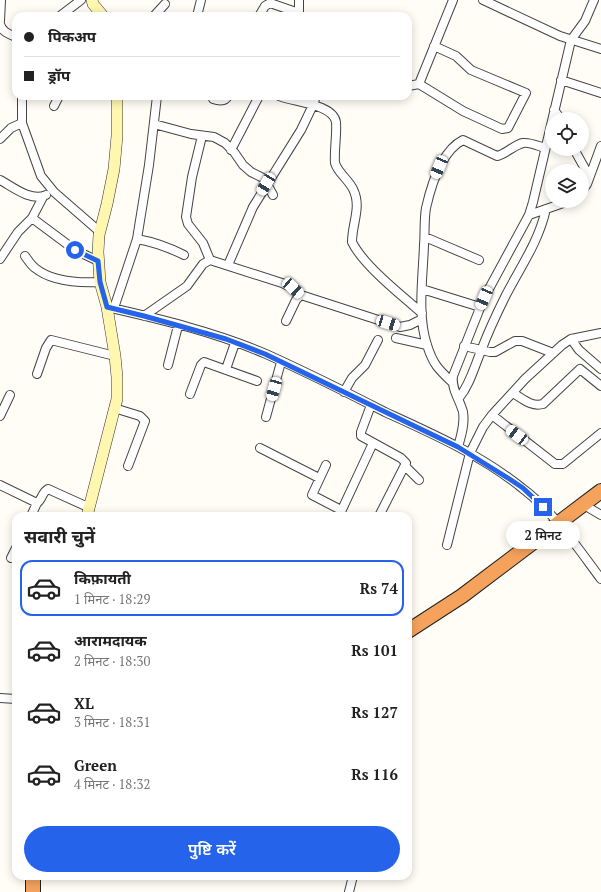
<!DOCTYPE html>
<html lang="hi">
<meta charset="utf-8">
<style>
body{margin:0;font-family:"PT Serif","Noto Sans Devanagari",serif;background:#f6f6f6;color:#222;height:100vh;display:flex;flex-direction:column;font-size:15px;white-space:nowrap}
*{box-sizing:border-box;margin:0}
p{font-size:13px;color:#767676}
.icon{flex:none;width:22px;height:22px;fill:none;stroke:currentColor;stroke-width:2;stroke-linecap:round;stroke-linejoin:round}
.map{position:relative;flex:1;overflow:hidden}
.side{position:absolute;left:12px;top:512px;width:400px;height:368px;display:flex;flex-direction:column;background:#fff;border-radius:12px;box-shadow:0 2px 10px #0003}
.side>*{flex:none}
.banner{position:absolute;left:12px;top:12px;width:400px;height:88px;border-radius:12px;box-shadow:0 2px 10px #0003;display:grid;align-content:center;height:88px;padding:0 12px;background:#fff}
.buttons{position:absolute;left:545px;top:112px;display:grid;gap:8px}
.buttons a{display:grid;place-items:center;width:44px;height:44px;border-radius:50%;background:#fff;box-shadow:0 2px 10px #0003;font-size:20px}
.end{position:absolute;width:18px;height:18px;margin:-9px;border:5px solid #2563eb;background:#fff;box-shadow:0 0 0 2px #fff}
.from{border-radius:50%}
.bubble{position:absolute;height:28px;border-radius:14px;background:#fff;box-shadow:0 2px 10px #0003;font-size:13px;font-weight:600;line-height:28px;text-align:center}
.car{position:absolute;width:12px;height:24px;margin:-12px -6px;border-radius:5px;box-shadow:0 0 3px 1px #0007;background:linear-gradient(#fff 24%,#345 0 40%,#fff 0 76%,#345 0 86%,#fff 0)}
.banner b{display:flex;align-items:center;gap:14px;height:38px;font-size:15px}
.banner b+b{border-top:1px solid #e0e0e0}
.banner i{width:10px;height:10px;background:#222}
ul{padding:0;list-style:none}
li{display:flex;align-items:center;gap:12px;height:56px;margin:0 8px 6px;padding:0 4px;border:2px solid transparent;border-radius:12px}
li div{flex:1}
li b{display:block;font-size:15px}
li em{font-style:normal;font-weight:600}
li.active{border-color:#2563eb}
li>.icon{width:36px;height:36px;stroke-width:1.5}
h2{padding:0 12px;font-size:18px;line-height:48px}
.cta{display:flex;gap:8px;margin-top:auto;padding:8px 12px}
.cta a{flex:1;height:46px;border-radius:24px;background:#2563eb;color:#fff;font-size:16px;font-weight:600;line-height:46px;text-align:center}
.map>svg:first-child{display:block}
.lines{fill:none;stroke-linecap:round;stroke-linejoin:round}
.street-casing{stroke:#444;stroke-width:10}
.secondary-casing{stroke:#333;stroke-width:12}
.highway-casing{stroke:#222;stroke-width:16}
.street{stroke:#fff;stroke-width:8}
.secondary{stroke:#fff6b0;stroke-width:11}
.highway{stroke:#f5a25d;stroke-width:14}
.route{stroke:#2563eb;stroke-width:5}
</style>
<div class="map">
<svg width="601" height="892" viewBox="0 0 601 892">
<rect width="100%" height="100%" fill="#fffdf5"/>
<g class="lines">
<g class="street-casing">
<path id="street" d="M483,0L560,36L601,49
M60,16L81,0
M154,16L165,4
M197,16L201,0
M259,16L265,6L270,3L299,13
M299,16V0
M0,21L1,0
M0,24C2,32 9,34 16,37
M561,80L601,93
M419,84L453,0
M408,86L419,84L463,111L502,129L508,128L526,93L471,70L456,56L434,46
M22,96V123L41,176L54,192L100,232
M212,96L213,99C219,101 225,102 228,96
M279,96C293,102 333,104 336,122C337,136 334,149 335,163C338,173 348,179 353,189C362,207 352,223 352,242C363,265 402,296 422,313
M313,105L316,96
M54,106L59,96
M554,110L561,119
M154,124L191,134L214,137L225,143L234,152L243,165L251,172L269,181
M202,136L192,177L186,217L188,224L203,243L210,260
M0,139L11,128L22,123
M574,149L589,176
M231,150L259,96
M0,180C13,187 31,202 46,195
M267,184L273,195
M582,191L587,184L601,146
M529,215L569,201
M32,218L75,250L98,261
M425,237L479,260
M137,239C154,242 168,247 184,255
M25,256C28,260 31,265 35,268C52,282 80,283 100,282
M0,259L18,232L32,218L43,197
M228,265L253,207L301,130L313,105
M422,289L480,307
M107,307C160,319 215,332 266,354C306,372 346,392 385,412C433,434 481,455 522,488C554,512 577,547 601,579
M114,308L137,239L149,165L157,96
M144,316L187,286L203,264L210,260L282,283L293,288L301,295L400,327L410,325L422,319
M286,321L296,300L301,295
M396,338L427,345
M571,339L579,350L601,369
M464,346L490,352H495L515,341H522L553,353
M168,365L178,326
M226,369L235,343
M37,374L46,348L51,340L115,356
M452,382C438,369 433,364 427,345C417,315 423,276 424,245C425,233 424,219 426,208C431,186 441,151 463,140L497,156C506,154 514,145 523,143C530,142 538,146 545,148
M344,392L352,378L365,365L378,340
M513,393C523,399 531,407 543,404L580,369L601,386
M190,394L201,365L204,362L257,381
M459,398C470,384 474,368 481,351C488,332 497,313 506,295C521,266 539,241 546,209
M371,405L361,432V436L401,458L406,463L379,516
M114,408L140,416L145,421L128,466
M492,415L555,464H563L601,433
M0,416L10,395
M266,417L281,362
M458,447C461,436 465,424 463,412C460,400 451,389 453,376L484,298L529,215L533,202L571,40L585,21L594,0
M260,448L319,478
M326,465L312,495L341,510
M405,466L419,480
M0,485L37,503C42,500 42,492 48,489L90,508
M584,505L601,515
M31,516L37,503
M339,516L373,443
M447,545L470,453L483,427L492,415L525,379L562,345L571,339L601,333
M11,558L16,548
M0,698L16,699
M349,892L353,876"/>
</g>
<g class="secondary-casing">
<path id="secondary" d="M92,0L93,4L103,16
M87,516L117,399V377L115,356L107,307L100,282L98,252L99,235L107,204L114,169L117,136V96"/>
</g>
<g class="highway-casing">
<path id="highway" d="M408,631L462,596L601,491
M33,876V892"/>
</g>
<use href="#street" class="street"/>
<use href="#secondary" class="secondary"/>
<use href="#highway" class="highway"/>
</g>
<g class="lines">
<path class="route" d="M75,250L98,261L100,282L107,307L144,316L226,339L265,354L458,447L511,480L523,488L543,507"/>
</g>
</svg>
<div class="buttons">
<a><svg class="icon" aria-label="locate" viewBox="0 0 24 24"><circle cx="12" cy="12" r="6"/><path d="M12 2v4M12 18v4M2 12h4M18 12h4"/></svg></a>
<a><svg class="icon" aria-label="layers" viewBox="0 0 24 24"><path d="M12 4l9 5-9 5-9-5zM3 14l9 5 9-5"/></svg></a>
</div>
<i class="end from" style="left:75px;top:250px"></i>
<i class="end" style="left:543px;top:507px"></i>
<div class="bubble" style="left:506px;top:521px;width:74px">2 मिनट</div>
<i class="car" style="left:439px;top:167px;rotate:203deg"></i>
<i class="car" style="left:266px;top:184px;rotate:211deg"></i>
<i class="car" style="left:293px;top:288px;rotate:132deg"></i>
<i class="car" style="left:484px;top:298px;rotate:203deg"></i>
<i class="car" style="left:388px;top:323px;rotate:107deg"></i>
<i class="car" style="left:274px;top:389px;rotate:196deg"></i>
<i class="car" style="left:517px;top:435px;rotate:307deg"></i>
<div class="banner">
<b><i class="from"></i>पिकअप</b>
<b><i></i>ड्रॉप</b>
</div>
<section class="side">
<h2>सवारी चुनें</h2>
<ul>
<li class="active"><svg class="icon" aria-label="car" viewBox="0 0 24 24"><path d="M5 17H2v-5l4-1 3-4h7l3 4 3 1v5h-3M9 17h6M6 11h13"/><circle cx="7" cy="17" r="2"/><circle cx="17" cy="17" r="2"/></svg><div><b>किफ़ायती</b><p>1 मिनट · 18:29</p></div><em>Rs 74</em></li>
<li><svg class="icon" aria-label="car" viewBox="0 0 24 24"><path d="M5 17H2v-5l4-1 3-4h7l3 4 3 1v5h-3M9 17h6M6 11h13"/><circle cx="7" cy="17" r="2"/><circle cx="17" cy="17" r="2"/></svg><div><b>आरामदायक</b><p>2 मिनट · 18:30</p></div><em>Rs 101</em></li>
<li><svg class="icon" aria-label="car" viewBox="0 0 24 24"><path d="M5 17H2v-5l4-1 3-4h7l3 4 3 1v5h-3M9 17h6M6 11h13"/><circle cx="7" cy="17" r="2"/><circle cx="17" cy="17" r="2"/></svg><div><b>XL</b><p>3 मिनट · 18:31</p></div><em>Rs 127</em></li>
<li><svg class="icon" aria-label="car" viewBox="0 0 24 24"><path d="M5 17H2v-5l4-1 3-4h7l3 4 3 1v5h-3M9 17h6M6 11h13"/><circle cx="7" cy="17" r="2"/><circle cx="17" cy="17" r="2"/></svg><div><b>Green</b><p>4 मिनट · 18:32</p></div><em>Rs 116</em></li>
</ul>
<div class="cta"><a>पुष्टि करें</a></div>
</section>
</div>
